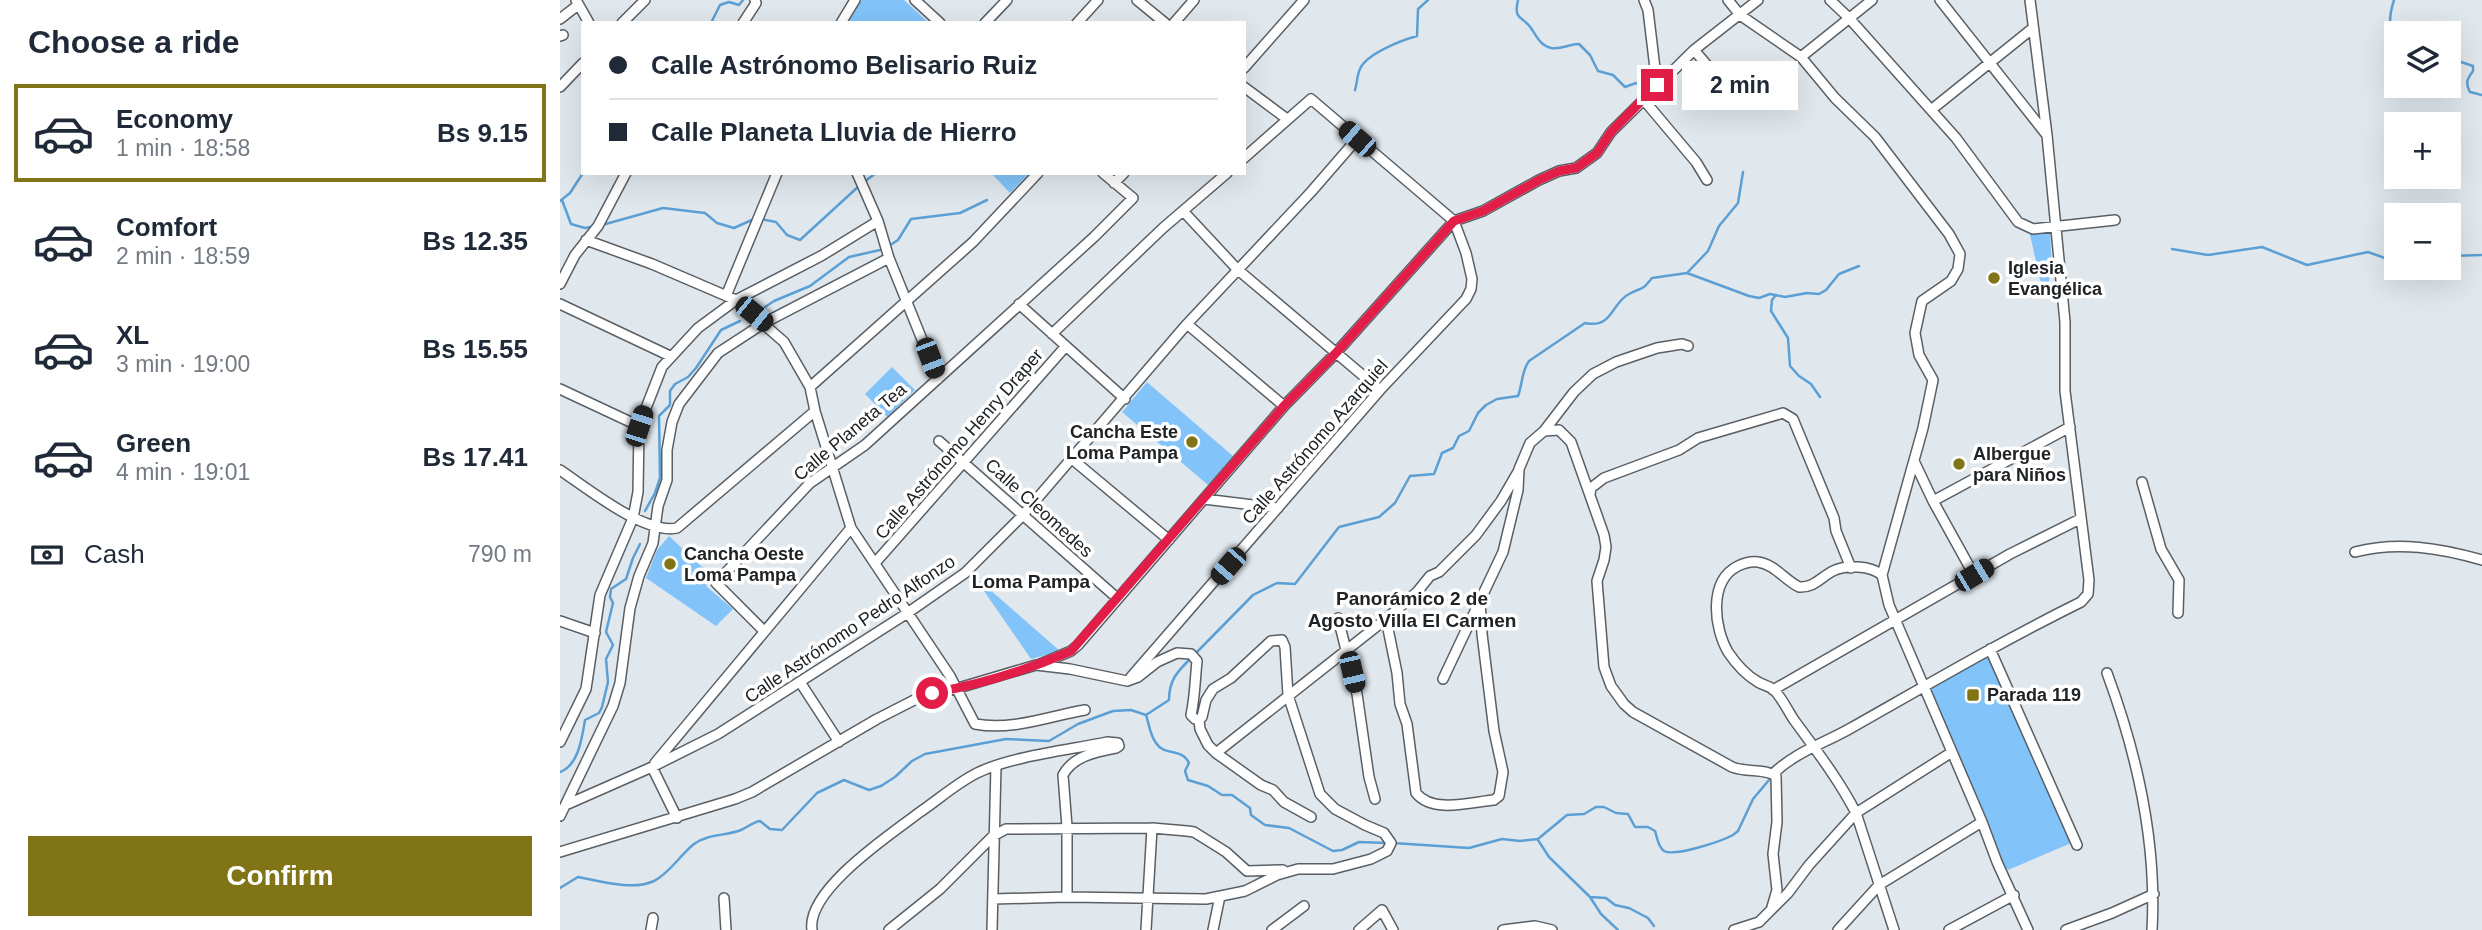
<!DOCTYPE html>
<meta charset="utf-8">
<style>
body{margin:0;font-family:Arial,sans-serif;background:#f2f2f3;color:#1f2937;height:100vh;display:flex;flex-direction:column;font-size:26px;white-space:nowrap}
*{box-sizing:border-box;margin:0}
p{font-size:23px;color:#747a83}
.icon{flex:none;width:38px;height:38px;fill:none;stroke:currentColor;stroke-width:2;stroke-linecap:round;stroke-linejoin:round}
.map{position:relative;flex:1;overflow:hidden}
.panel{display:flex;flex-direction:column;background:#fff;width:560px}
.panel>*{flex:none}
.banner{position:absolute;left:21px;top:21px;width:665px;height:154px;border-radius:0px;box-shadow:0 7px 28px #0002;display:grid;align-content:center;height:154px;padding:0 28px;background:#fff}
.tools{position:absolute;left:1824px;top:21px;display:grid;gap:14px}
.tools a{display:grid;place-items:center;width:77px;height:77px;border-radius:0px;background:#fff;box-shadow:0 7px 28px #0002;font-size:35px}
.end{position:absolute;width:32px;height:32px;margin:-16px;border:9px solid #e11d48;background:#fff;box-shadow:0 0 0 4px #fff}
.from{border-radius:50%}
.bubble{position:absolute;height:49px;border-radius:0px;background:#fff;box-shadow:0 7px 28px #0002;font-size:23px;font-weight:700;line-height:49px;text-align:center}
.car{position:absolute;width:21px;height:42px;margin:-21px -10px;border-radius:9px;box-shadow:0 0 5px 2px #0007;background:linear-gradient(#222 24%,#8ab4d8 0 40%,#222 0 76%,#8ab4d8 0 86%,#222 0)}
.banner b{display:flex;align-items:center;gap:24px;height:66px;font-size:26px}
.banner b+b{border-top:2px solid #e0e1e3}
.banner i{width:18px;height:18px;background:#1f2937}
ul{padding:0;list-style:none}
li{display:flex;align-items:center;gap:21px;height:98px;margin:0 14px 10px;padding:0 14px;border:4px solid transparent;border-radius:0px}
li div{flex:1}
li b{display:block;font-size:26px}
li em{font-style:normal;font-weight:700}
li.current{border-color:#807416}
li>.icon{width:63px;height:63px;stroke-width:1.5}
h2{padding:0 28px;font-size:32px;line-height:84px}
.pay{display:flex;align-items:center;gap:18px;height:77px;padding:0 28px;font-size:26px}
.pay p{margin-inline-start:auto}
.action{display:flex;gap:14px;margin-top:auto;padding:14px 28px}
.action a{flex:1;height:80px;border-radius:0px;background:#807416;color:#fff;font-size:28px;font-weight:700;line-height:80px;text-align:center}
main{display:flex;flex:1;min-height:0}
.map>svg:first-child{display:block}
.green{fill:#82c4fa}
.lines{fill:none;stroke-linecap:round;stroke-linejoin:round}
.stream{stroke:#5b9fd4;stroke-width:2.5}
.minor-casing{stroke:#595f65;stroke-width:12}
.minor{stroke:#fff;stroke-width:9}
.route{stroke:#e11d48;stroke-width:9}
.poi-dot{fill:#807416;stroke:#fff;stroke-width:2.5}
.labels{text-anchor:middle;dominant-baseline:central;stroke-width:7;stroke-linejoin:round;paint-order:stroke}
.poi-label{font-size:18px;font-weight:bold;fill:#202326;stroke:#fff;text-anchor:start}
.street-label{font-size:18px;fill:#202326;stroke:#fff}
.neighbourhood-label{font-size:19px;font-weight:bold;fill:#202326;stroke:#fff}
</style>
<main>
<section class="panel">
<h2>Choose a ride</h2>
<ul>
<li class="current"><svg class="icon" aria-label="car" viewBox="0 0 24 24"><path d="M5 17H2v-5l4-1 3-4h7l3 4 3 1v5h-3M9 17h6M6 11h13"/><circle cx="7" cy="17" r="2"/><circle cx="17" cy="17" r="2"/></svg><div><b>Economy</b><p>1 min · 18:58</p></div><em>Bs 9.15</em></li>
<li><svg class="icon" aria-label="car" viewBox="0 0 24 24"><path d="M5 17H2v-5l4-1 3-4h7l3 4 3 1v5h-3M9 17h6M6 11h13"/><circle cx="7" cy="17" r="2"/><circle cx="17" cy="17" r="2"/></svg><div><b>Comfort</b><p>2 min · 18:59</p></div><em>Bs 12.35</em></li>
<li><svg class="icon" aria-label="car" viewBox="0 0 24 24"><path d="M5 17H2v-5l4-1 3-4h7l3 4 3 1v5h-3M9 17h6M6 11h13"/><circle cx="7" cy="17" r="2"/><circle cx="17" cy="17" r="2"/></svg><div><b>XL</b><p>3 min · 19:00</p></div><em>Bs 15.55</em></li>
<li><svg class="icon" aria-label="car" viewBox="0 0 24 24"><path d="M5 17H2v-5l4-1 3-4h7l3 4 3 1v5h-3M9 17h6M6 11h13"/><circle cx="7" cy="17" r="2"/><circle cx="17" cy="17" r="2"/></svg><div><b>Green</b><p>4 min · 19:01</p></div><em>Bs 17.41</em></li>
</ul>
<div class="pay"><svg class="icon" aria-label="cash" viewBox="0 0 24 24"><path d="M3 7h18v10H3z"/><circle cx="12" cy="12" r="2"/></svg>Cash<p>790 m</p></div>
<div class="action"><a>Confirm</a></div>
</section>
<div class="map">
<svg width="1922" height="930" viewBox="0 0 1922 930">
<rect width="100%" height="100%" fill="#e0e8ee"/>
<path class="green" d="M301,0H344L369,23H288Z
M431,173H469L450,193Z
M1490,229L1492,270L1484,297L1470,235L1471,232Z
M332,367L355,390L327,417L305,394Z
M587,382L673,456L648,485L562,412Z
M109,536L153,577L146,586L173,609L156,626L86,578L97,550Z
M413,575L500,651L471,659Z
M1429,655L1511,841L1509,844L1448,870L1443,865L1370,690L1371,686Z"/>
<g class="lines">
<path class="stream" d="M958,0C953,21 963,16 971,28C977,37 980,45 991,48C1001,50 1009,44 1019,44L1030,55L1038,71L1053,75L1065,87L1076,83L1089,84
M1834,0C1829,15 1828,32 1836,46
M151,23L160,5L169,2L179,5L183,0
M1888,63L1895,60L1913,66V71C1907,79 1905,83 1910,92L1922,95
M795,90C797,84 797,75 800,69C806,54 842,40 857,36L858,9L868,0
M304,182L316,173
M2,200L11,224L25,228L35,226
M0,201L10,193L23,173
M201,219L216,222L227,235L240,240L299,186
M42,225L103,208L145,213L157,223L174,228L194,219
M332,244L338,240L351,219L400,213L427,200
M1612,249L1648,255L1702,247L1747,265L1808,252L1836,262
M1888,256L1922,255
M1127,273L1148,251L1159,226L1178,203L1183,172
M1216,295L1212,300L1211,311L1228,338L1230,366L1239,376L1251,384L1260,397
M205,307L214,301L250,286L289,257L320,250
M85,511L95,493L100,478L99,416L110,405V391L115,384L128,377L136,368L161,330L180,321
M636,653L693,595L717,583L735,584L779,527L819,517L835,503L850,476L874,474L882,453L893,448L899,436L909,431L918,413L926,405L937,399L958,396C963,383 961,372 969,361L1025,323C1053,329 1051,303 1069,294C1083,286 1080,293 1092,278L1127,273L1189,296L1199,298L1210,294L1225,297L1247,293L1259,294L1266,290L1279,274L1299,266
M586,715C589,724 590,735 596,743C605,757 621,747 629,763L625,771L628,780L648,786L662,795H672L690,808L691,815L705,825L729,828L773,851L782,850L799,842L827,843
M0,772C19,765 22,737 25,720L39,713L42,707L48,682L46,659L53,645L46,632L53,603L50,597L51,589L66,579L73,558L80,544
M978,840L989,857L1030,897L1046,898L1055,905L1069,908L1088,918L1094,926
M833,843L909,848L942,839L960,841L978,839L1007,815L1024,814L1036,807H1044L1056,813L1068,814L1075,827H1088L1095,831C1097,837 1098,847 1104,851C1115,857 1162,841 1173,835L1178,831L1193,799L1209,780
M0,888L18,877C40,881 73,891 94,881C110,873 120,855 134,844C147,834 166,836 181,830C188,827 193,822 200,821L210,829L222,830L257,793L284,780L309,790L321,786L335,777L352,761L365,754L446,739L489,741L518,724L553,711L571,710L586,715L609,700C609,680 617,672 631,658
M1030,897L1041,914L1058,930"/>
<g class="minor-casing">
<path id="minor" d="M16,0L29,23
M355,0L380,23
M577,0L605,23
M1084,0L1088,10L1097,85
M1168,0L1180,15L1241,57L1275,98L1315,137L1389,234L1400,254L1398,269L1391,281L1362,301L1355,333L1359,355L1373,380L1363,428L1322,575L1329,605L1422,822L1437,862L1468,930
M1270,0L1289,18L1396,138L1458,222L1473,229L1555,220
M1380,0L1486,134
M0,19L18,5
M62,23L85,0
M183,23L196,3L195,0
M281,23L295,0
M425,23L447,0
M517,23L538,0
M614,23L634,0
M0,36L3,35
M1134,50L1177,100
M1241,57L1312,0
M684,68L744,0
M0,87L23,63
M684,87L727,119
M1083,99L1136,162L1147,180
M1371,110L1473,28
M297,173L318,221L329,258L378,379
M554,183L564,173
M624,212L677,269L820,390
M26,240L92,264L176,300L224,342L250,387L255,411L291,528L390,676L415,724C453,731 489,716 525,710
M0,284L15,255L38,226L66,173
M166,296L217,173
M0,304L110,356
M459,304L565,399
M627,324L724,406
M492,334L603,228L667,173
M250,387L413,242L478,173
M0,389L79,426
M984,431L999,430L1011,442L1044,535L1046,547L1044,560L1037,581L1044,667L1051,686L1064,704L1073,712L1172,767C1187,773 1204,768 1216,776L1217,822L1213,854L1217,890L1212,907
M379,441L557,598
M512,459L609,540
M1354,461L1373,501L1414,575
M0,470C27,488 85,535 117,528L255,411
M1582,482L1601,549L1619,580L1618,613
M1030,494L1031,488L1044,478L1119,450L1138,438L1223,413L1233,419L1274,518L1276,531L1291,568
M644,499L718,508
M1373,501L1510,427
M1795,552C1838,541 1880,548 1922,560
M315,563L506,346
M1322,575C1311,566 1287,564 1273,571C1261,577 1254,588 1239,587C1225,580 1214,564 1198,562C1191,561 1184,563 1178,566C1148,581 1154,628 1168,652C1176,664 1186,675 1198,682C1203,685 1209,686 1213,689C1221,696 1228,711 1234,720C1256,750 1279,780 1296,813L1334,930
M778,618L797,694L809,777L815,799
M826,619L837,673L840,704L847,724L856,793C873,814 911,802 934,800L939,796L943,772L934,731L922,634L920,602
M0,621L35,633
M204,631L156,583L250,483L305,445L534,237L573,198L543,173
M1430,649L1517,845
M480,664L511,651L518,645L724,406L775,354L894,221L923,211L979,180L999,171L1016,168L1037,153L1051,132L1134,50L1198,0
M1547,673C1577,754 1597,843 1592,930
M571,677L820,390L906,299L911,289L912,279L906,253L894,221L751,99L684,158
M883,679L943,552L958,490L959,469L970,443L984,431L1014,392L1033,374L1056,362L1097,348L1122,344L1128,346
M240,682L279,742
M1213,690L1450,554L1520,519
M639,720L640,729L648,745L656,753L701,785L713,790L724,802L751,817
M0,742L26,689L40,595L73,518L78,492L79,426L102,367L138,328L176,300L261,256L318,221
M656,753L826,619L857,592L870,576L879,572L916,535L941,501L959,470
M95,763L291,528
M92,767L117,818
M1213,774C1235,752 1265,743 1291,728C1367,685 1442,641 1521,602L1528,594L1529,580L1505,391V322L1487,135L1470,0
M8,804L92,767L158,734L346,614L405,573L463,515L627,324L751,192L797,139
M0,816L53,706L60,683L70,608L79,576L93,543L98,506L107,480V450L112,422L119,404L158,353L204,323L329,258
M0,852L175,799L192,792L317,719L364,695L395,689L476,665L510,669L567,681L578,677L597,662L617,653L631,654L637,661C635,680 635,697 631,715L635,719L639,720L642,717L646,700L653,689L671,678L711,641L722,640L725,647L728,695L760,794L775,809L805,825L824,833L831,843L827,851L811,859L773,869H738L717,875L685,891L646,899L507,897L433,899
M164,898L166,930
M91,930L93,918
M252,930C246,890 331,834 360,812C379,799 397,783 417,773C452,756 509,750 547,742L558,743L559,746L556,748C536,752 513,756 503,775L507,827V897
M329,930L380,889L433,836L446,829L592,828L627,831L634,832L666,852L687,871L723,870
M432,930L436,766
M586,930L592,828
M653,930L660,896
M712,930L744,906
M799,930L822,910L833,930
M943,930L975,926L992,930
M1174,930L1199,922L1228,893L1249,865L1296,813L1392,752
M1278,930L1319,885L1422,822
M1389,930L1454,895
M1506,930L1552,913L1594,894"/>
</g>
<use href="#minor" class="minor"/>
</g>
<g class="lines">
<path class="route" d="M372,693C419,685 467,670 511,651L724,406L775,354L894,221L923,211L979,180L999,171L1016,168L1037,153L1051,132L1097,85"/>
</g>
<g class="poi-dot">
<circle cx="1434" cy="278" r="7"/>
<circle cx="632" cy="442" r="7"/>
<circle cx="1399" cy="464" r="7"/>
<circle cx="110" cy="564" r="7"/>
<rect x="1406" y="688" width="14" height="14" rx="3.5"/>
</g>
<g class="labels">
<g class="poi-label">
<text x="1448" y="268">Iglesia<tspan x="1448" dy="21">Evangélica</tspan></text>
<text x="618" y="432" text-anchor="end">Cancha Este<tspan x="618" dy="21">Loma Pampa</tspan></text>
<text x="1413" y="454">Albergue<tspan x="1413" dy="21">para Niños</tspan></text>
<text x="124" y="554">Cancha Oeste<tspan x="124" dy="21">Loma Pampa</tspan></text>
<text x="1427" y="695">Parada 119</text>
</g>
<g class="street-label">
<text transform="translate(290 432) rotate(-40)">Calle Planeta Tea</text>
<text transform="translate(755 442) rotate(-49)">Calle Astrónomo Azarquiel</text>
<text transform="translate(399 444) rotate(-49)">Calle Astrónomo Henry Draper</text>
<text transform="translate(479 508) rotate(42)">Calle Cleomedes</text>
<text transform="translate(290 629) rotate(-34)">Calle Astrónomo Pedro Alfonzo</text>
</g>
<g class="neighbourhood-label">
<text x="471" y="581">Loma Pampa</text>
<text x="852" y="598">Panorámico 2 de<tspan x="852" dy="22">Agosto Villa El Carmen</tspan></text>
</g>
</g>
</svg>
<div class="tools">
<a><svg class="icon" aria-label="layers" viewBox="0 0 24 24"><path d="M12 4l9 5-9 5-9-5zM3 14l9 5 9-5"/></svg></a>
<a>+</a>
<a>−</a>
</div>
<i class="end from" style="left:372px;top:693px"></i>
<i class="end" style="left:1097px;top:85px"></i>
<div class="bubble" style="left:1122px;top:61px;width:116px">2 min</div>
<i class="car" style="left:797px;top:139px;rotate:311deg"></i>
<i class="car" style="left:194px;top:314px;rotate:129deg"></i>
<i class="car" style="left:370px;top:358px;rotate:159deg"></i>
<i class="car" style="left:79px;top:426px;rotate:18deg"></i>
<i class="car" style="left:668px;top:566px;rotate:221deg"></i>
<i class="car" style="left:1414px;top:575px;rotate:59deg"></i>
<i class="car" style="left:792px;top:672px;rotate:167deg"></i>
<div class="banner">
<b><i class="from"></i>Calle Astrónomo Belisario Ruiz</b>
<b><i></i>Calle Planeta Lluvia de Hierro</b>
</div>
</div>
</main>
